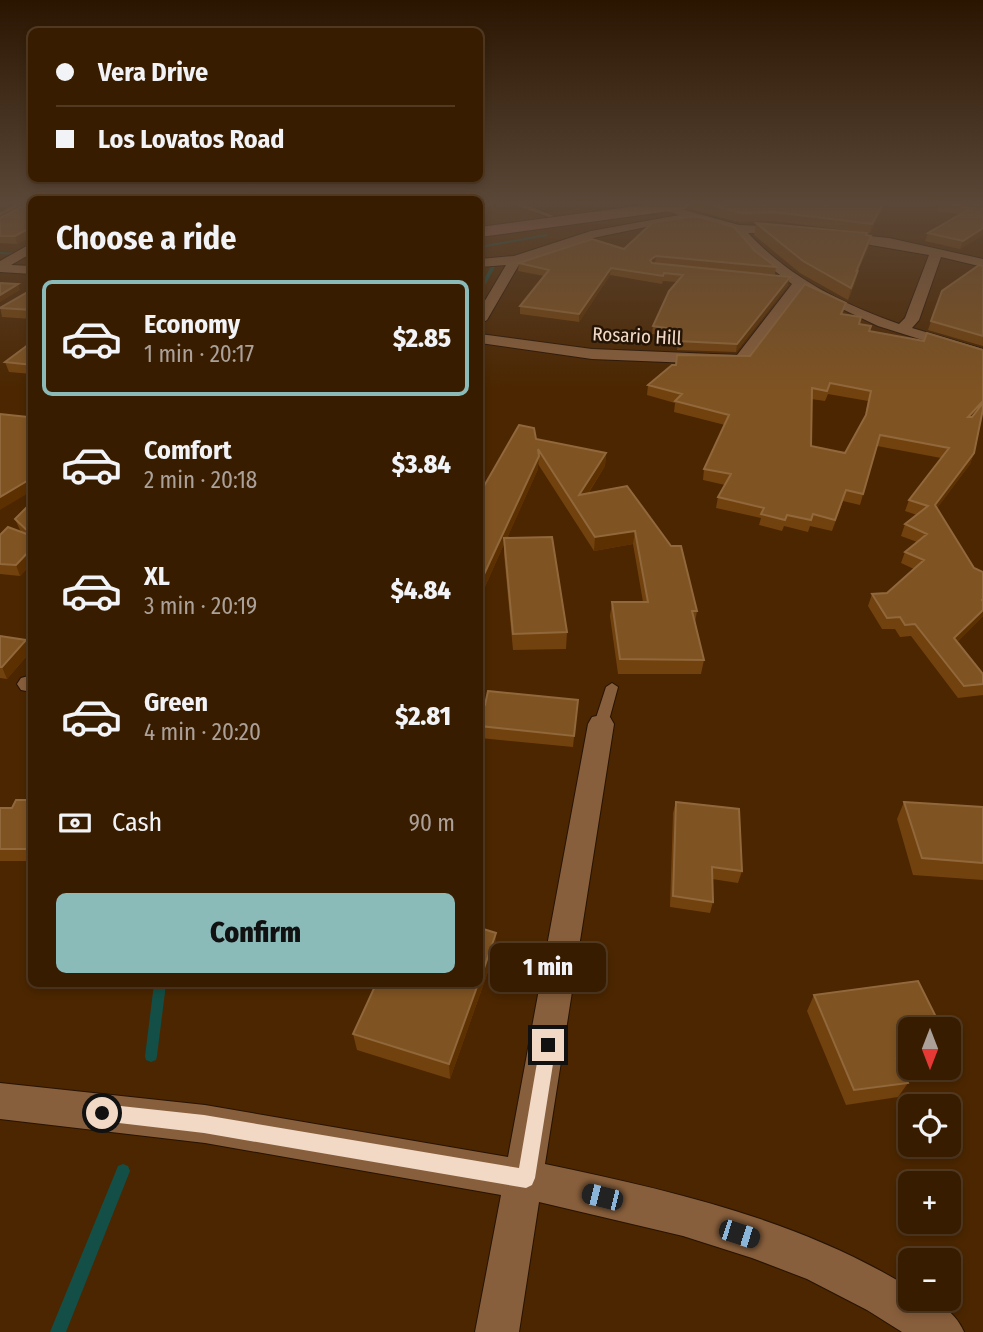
<!DOCTYPE html>
<meta charset="utf-8">
<style>
body{margin:0;font-family:"Fira Sans Condensed",sans-serif;background:#43290f;color:#f1f3f6;height:100vh;display:flex;flex-direction:column;font-size:26px;white-space:nowrap}
*{box-sizing:border-box;margin:0}
p{font-size:23px;color:#aba199}
.icon{flex:none;width:38px;height:38px;fill:none;stroke:currentColor;stroke-width:2;stroke-linecap:round;stroke-linejoin:round}
.map{position:relative;flex:1;overflow:hidden}
.details{position:absolute;left:28px;top:196px;width:455px;height:791px;display:flex;flex-direction:column;background:#381c00;border-radius:10px;box-shadow:0 4px 10px #0003,0 0 0 2px #523a22}
.details>*{flex:none}
.guide{position:absolute;left:28px;top:28px;width:455px;height:154px;border-radius:10px;box-shadow:0 4px 10px #0003,0 0 0 2px #523a22;display:grid;align-content:center;height:154px;padding:0 28px;background:#381c00}
.needle{width:46px;rotate:180deg}
.buttons{position:absolute;left:898px;top:1017px;display:grid;gap:14px}
.buttons a{display:grid;place-items:center;width:63px;height:63px;border-radius:10px;background:#381c00;box-shadow:0 4px 10px #0003,0 0 0 2px #523a22;font-size:35px}
.end{position:absolute;width:32px;height:32px;margin:-16px;border:9px solid #f1d9c6;background:#111;box-shadow:0 0 0 4px #111}
.from{border-radius:50%}
.bubble{position:absolute;height:49px;border-radius:10px;background:#381c00;box-shadow:0 4px 10px #0003,0 0 0 2px #523a22;font-size:23px;font-weight:800;line-height:49px;text-align:center}
.car{position:absolute;width:21px;height:42px;margin:-21px -10px;border-radius:9px;box-shadow:0 0 5px 2px #0007;background:linear-gradient(#222 24%,#8ab4d8 0 40%,#222 0 76%,#8ab4d8 0 86%,#222 0)}
.guide b{display:flex;align-items:center;gap:24px;height:66px;font-size:26px}
.guide b+b{border-top:2px solid #523a22}
.guide i{width:18px;height:18px;background:#f1f3f6}
ul{padding:0;list-style:none}
li{display:flex;align-items:center;gap:21px;height:116px;margin:0 14px 10px;padding:0 14px;border:4px solid transparent;border-radius:10px}
li div{flex:1}
li b{display:block;font-size:26px}
li em{font-style:normal;font-weight:800}
li.selected{border-color:#8bbbb9}
li>.icon{width:63px;height:63px;stroke-width:1.5}
h2{padding:0 28px;font-size:32px;line-height:84px}
.pay{display:flex;align-items:center;gap:18px;height:77px;padding:0 28px;font-size:26px}
.pay p{margin-inline-start:auto}
.action{display:flex;gap:14px;margin-top:auto;padding:14px 28px}
.action a{flex:1;height:80px;border-radius:10px;background:#8bbbb9;color:#111;font-size:28px;font-weight:800;line-height:80px;text-align:center}
.map>svg:first-child{display:block}
.lines{fill:none;stroke-linecap:round;stroke-linejoin:round}
.stream{fill:#134f46;fill-rule:evenodd}
.service-casing{stroke:#271303;stroke-width:2}
.minor-casing{stroke:#271303;stroke-width:2}
.secondary-casing{stroke:#271303;stroke-width:2}
.service{fill:#885f3c;fill-rule:evenodd}
.minor{fill:#885f3c;fill-rule:evenodd}
.secondary{fill:#9d6354;fill-rule:evenodd}
.wall{fill:#72420e;fill-rule:evenodd}
.shaded-wall{fill:#5c3000}
.building{fill:#7f5322;stroke:#91683b;stroke-width:2;fill-rule:evenodd}
.route{fill:#f1d9c6}
.labels{text-anchor:middle;dominant-baseline:central;stroke-width:5;stroke-linejoin:round;paint-order:stroke}
.far-street-label{font-size:19px;fill:#f1d9c6;stroke:#251506}
</style>
<div class="map">
<svg width="983" height="1332" viewBox="0 0 983 1332">
<rect width="100%" height="100%" fill="#4b2600"/>
<g class="lines">
<path class="stream" d="M546,234L548,236L480,248V246Z
M0,252L32,254V256L0,254Z
M492,264L496,265L482,291L480,292V287Z
M154,984H166L157,1056L156,1060L151,1062L146,1060L145,1056Z
M123,1164L128,1166L130,1171L66,1332H50L118,1166Z"/>
<g class="service-casing">
<path id="service" d="M15,204H22L0,216V212Z
M487,204H495L480,210V206Z
M518,204H529L527,205L554,216L549,217L518,206Z
M612,683L618,687L608,724L606,727H596L594,724L606,687Z"/>
</g>
<g class="minor-casing">
<path id="minor" d="M663,204L739,225L793,227V233L789,234L748,233C789,277 842,304 899,324L905,318L929,255L836,239L830,235L832,232L889,238L983,259V267L941,257L919,320L912,328L983,349V359L878,326L802,290L747,363L741,365L592,359L480,343V334L592,349L737,355L792,284L756,257L734,232L689,218L593,238L520,263L487,320L480,324V309L506,265L480,267V259L514,256L591,231L679,215L660,209L658,207Z
M32,243V253L11,265L32,266V274L0,272V261Z
M32,675V692L21,690L17,684L21,678Z
M601,715L610,717L614,724L545,1164C669,1190 801,1220 910,1288V1298C934,1298 954,1309 964,1332H902L867,1310L807,1279L752,1258L683,1236L539,1202L519,1332H475L501,1195L205,1143L0,1119V1083L205,1105L508,1157L588,724L592,717Z"/>
</g>
<g class="secondary-casing">
<path id="secondary" d="M651,204H693L685,209L480,237V227Z"/>
</g>
<use href="#service" class="service"/>
<use href="#minor" class="minor"/>
<use href="#secondary" class="secondary"/>
</g>
<path class="wall" d="M32,204V236L17,244L0,243V218Z
M568,204H597L589,206Z
M691,204H826L883,208L870,233L772,221L739,222L690,209Z
M939,204H983V235L960,249L925,241L928,233L960,214L937,211Z
M756,223L871,236L868,248L858,271L855,283L848,300L800,273L754,235Z
M624,249L755,251L776,267L775,275L655,264L788,285L736,352L677,350L679,338L652,334L653,326L677,282L663,281L662,284L610,275L579,322L520,314V306L544,276L518,271L519,263Z
M983,266V346L928,330L931,321Z
M32,284V319L2,317L0,307L31,290Z
M842,314L869,331L974,453L970,464L937,508L983,616L957,642L983,674V695L958,698L911,636L900,637L895,629H882L868,606L872,594L887,593L914,569L901,563L905,552L917,542L901,536L905,524L917,515L905,511L909,500L941,458L877,446L860,505L843,501L832,531L810,526L808,532L784,526L782,531L759,525L761,518L716,508L718,497L725,485L703,480L704,469L725,425L674,412L675,403L647,395L648,385L676,365L750,356ZM828,394L868,401L865,417L845,453L811,446V399L825,401Z
M32,342V374L9,372L5,362Z
M536,439L606,453L605,466L588,494L627,486L697,611L695,622L704,660L701,674H618L610,616L612,602H643L633,544L594,551L538,464V469L507,538L567,632L566,649L513,650L504,554V544L480,598V493Z
M32,502V563L20,576L0,574V535L22,532L20,530L15,519Z
M0,636L31,651L7,679L0,678Z
M578,700L573,747L480,738V705Z
M32,800V861H0V808H12Z
M676,802L742,871L738,883L712,879L713,902L710,913L670,907L673,813Z
M904,802L983,807V880L913,875L897,819Z
M496,933V949L450,1079L357,1050L353,1034L480,984Z
M814,995L910,1029V1068H936L903,1072L908,1083L898,1097L846,1105L807,1011Z"/>
<path class="shaded-wall" d="M883,204H884L883,208L870,233L872,224Z
M32,227V236L17,244L15,236Z
M983,228V235L960,249L963,241Z
M871,236L868,248L858,271L855,283L848,300L856,272Z
M656,256L655,263L649,268L650,260Z
M611,268L610,275L579,322V314Z
M790,277L788,285L736,352L737,344Z
M18,284L20,290L0,302V295Z
M983,401V407L965,427L968,417Z
M606,453L605,466L578,509L579,495Z
M974,453L970,464L931,516L935,505Z
M539,456L538,469L505,543L504,538V544L480,598V583Z
M32,478V491L0,510V497Z
M635,531L633,544L594,551L595,537Z
M32,548V563L20,576L16,565Z
M983,610V616L949,650L954,638Z
M26,640L31,651L7,679L2,667Z
M496,933V949L450,1079L449,1064L478,984H480V980Z"/>
<path class="building" d="M27,204H32V227L15,236H0V218Z
M707,204L832,205L883,204L872,224L774,212L741,213Z
M947,204H983V228L963,241L928,233L971,208Z
M695,216L734,227L755,251L776,267L656,256L650,260L652,263L790,277L737,344L678,341L680,330L653,326L669,291L683,275L664,273L663,276L611,268L579,314L520,306L549,270L519,263L592,239L624,249L652,223Z
M756,223L867,233L866,235L871,236L856,272L858,270L851,288L803,261Z
M979,265L983,266V336L931,321L942,291Z
M0,283L18,284L0,295Z
M32,284V310L0,308L31,290Z
M805,284L846,303L841,314L861,317L859,324L871,326L869,331L924,341L927,333L983,350V401L968,417H972L983,403V409L974,453L935,505L974,568L983,572V599L982,600L983,601V610L954,638L983,674V684L964,686L915,624L905,625L900,617L887,618L872,594L887,593L924,560L905,552L927,534L905,524L928,506L909,500L949,448L880,435L863,494L846,490L835,520L813,514L811,520L787,515L785,520L761,514L764,508L718,497L731,474L704,469L729,415L675,401L682,394L648,385L672,365H676L677,355L750,356ZM830,383L871,391L866,415L845,453L811,446L812,388L827,391Z
M32,342V365L5,362Z
M32,413V478L0,497V414L28,417Z
M519,425L534,428L536,439L606,453L579,495L627,486L671,546H681L697,611H692L704,660L620,659L612,602H648L635,531L595,537L538,449L539,456L480,583V493Z
M32,502V535L15,519Z
M8,527L32,536V548L16,565L0,564V535Z
M552,537L567,632L513,634L504,538Z
M0,636L26,640L2,667H0Z
M488,691L578,700L574,736L480,726V705H485Z
M16,800H32V849H0V808H12Z
M676,802L739,809L742,871L712,867L713,902L673,896Z
M904,802L983,807V863L922,858Z
M480,928L496,933L480,980Z
M918,981L942,1029H910V1058L897,1059L908,1083L854,1090L814,995Z
M376,984H478L449,1064L353,1034Z
M948,1042L953,1051L948,1052Z"/>
<linearGradient id="sky" x2="0" y2="1"><stop stop-color="#291500"/><stop offset="0.52" stop-color="#5b4737"/><stop offset="1" stop-color="#5b4737" stop-opacity="0"/></linearGradient>
<rect width="983" height="390" fill="url(#sky)"/>
<path class="route" d="M548,1037L556,1045L535,1178L532,1185L526,1188L204,1133L102,1121L96,1119L93,1113L96,1107L102,1104L204,1115L519,1168L540,1045Z"/>
<g class="labels">
<g class="far-street-label">
<text transform="translate(637 336) rotate(3)">Rosario Hill</text>
</g>
</g>
</svg>
<div class="buttons">
<a><svg class="needle" viewBox="-14 -14 28 28"><path d="M0-13l5 13h-10z" fill="#e53935"/><path d="M0 13l5-13h-10z" fill="#aba199"/></svg></a>
<a><svg class="icon" aria-label="locate" viewBox="0 0 24 24"><circle cx="12" cy="12" r="6"/><path d="M12 2v4M12 18v4M2 12h4M18 12h4"/></svg></a>
<a>+</a>
<a>−</a>
</div>
<i class="end from" style="left:102px;top:1113px"></i>
<i class="end" style="left:548px;top:1045px"></i>
<div class="bubble" style="left:490px;top:943px;width:116px">1 min</div>
<i class="car" style="left:602px;top:1197px;rotate:284deg"></i>
<i class="car" style="left:739px;top:1234px;rotate:108deg"></i>
<div class="guide">
<b><i class="from"></i>Vera Drive</b>
<b><i></i>Los Lovatos Road</b>
</div>
<section class="details">
<h2>Choose a ride</h2>
<ul>
<li class="selected"><svg class="icon" aria-label="car" viewBox="0 0 24 24"><path d="M5 17H2v-5l4-1 3-4h7l3 4 3 1v5h-3M9 17h6M6 11h13"/><circle cx="7" cy="17" r="2"/><circle cx="17" cy="17" r="2"/></svg><div><b>Economy</b><p>1 min · 20:17</p></div><em>$2.85</em></li>
<li><svg class="icon" aria-label="car" viewBox="0 0 24 24"><path d="M5 17H2v-5l4-1 3-4h7l3 4 3 1v5h-3M9 17h6M6 11h13"/><circle cx="7" cy="17" r="2"/><circle cx="17" cy="17" r="2"/></svg><div><b>Comfort</b><p>2 min · 20:18</p></div><em>$3.84</em></li>
<li><svg class="icon" aria-label="car" viewBox="0 0 24 24"><path d="M5 17H2v-5l4-1 3-4h7l3 4 3 1v5h-3M9 17h6M6 11h13"/><circle cx="7" cy="17" r="2"/><circle cx="17" cy="17" r="2"/></svg><div><b>XL</b><p>3 min · 20:19</p></div><em>$4.84</em></li>
<li><svg class="icon" aria-label="car" viewBox="0 0 24 24"><path d="M5 17H2v-5l4-1 3-4h7l3 4 3 1v5h-3M9 17h6M6 11h13"/><circle cx="7" cy="17" r="2"/><circle cx="17" cy="17" r="2"/></svg><div><b>Green</b><p>4 min · 20:20</p></div><em>$2.81</em></li>
</ul>
<div class="pay"><svg class="icon" aria-label="cash" viewBox="0 0 24 24"><path d="M3 7h18v10H3z"/><circle cx="12" cy="12" r="2"/></svg>Cash<p>90 m</p></div>
<div class="action"><a>Confirm</a></div>
</section>
</div>
